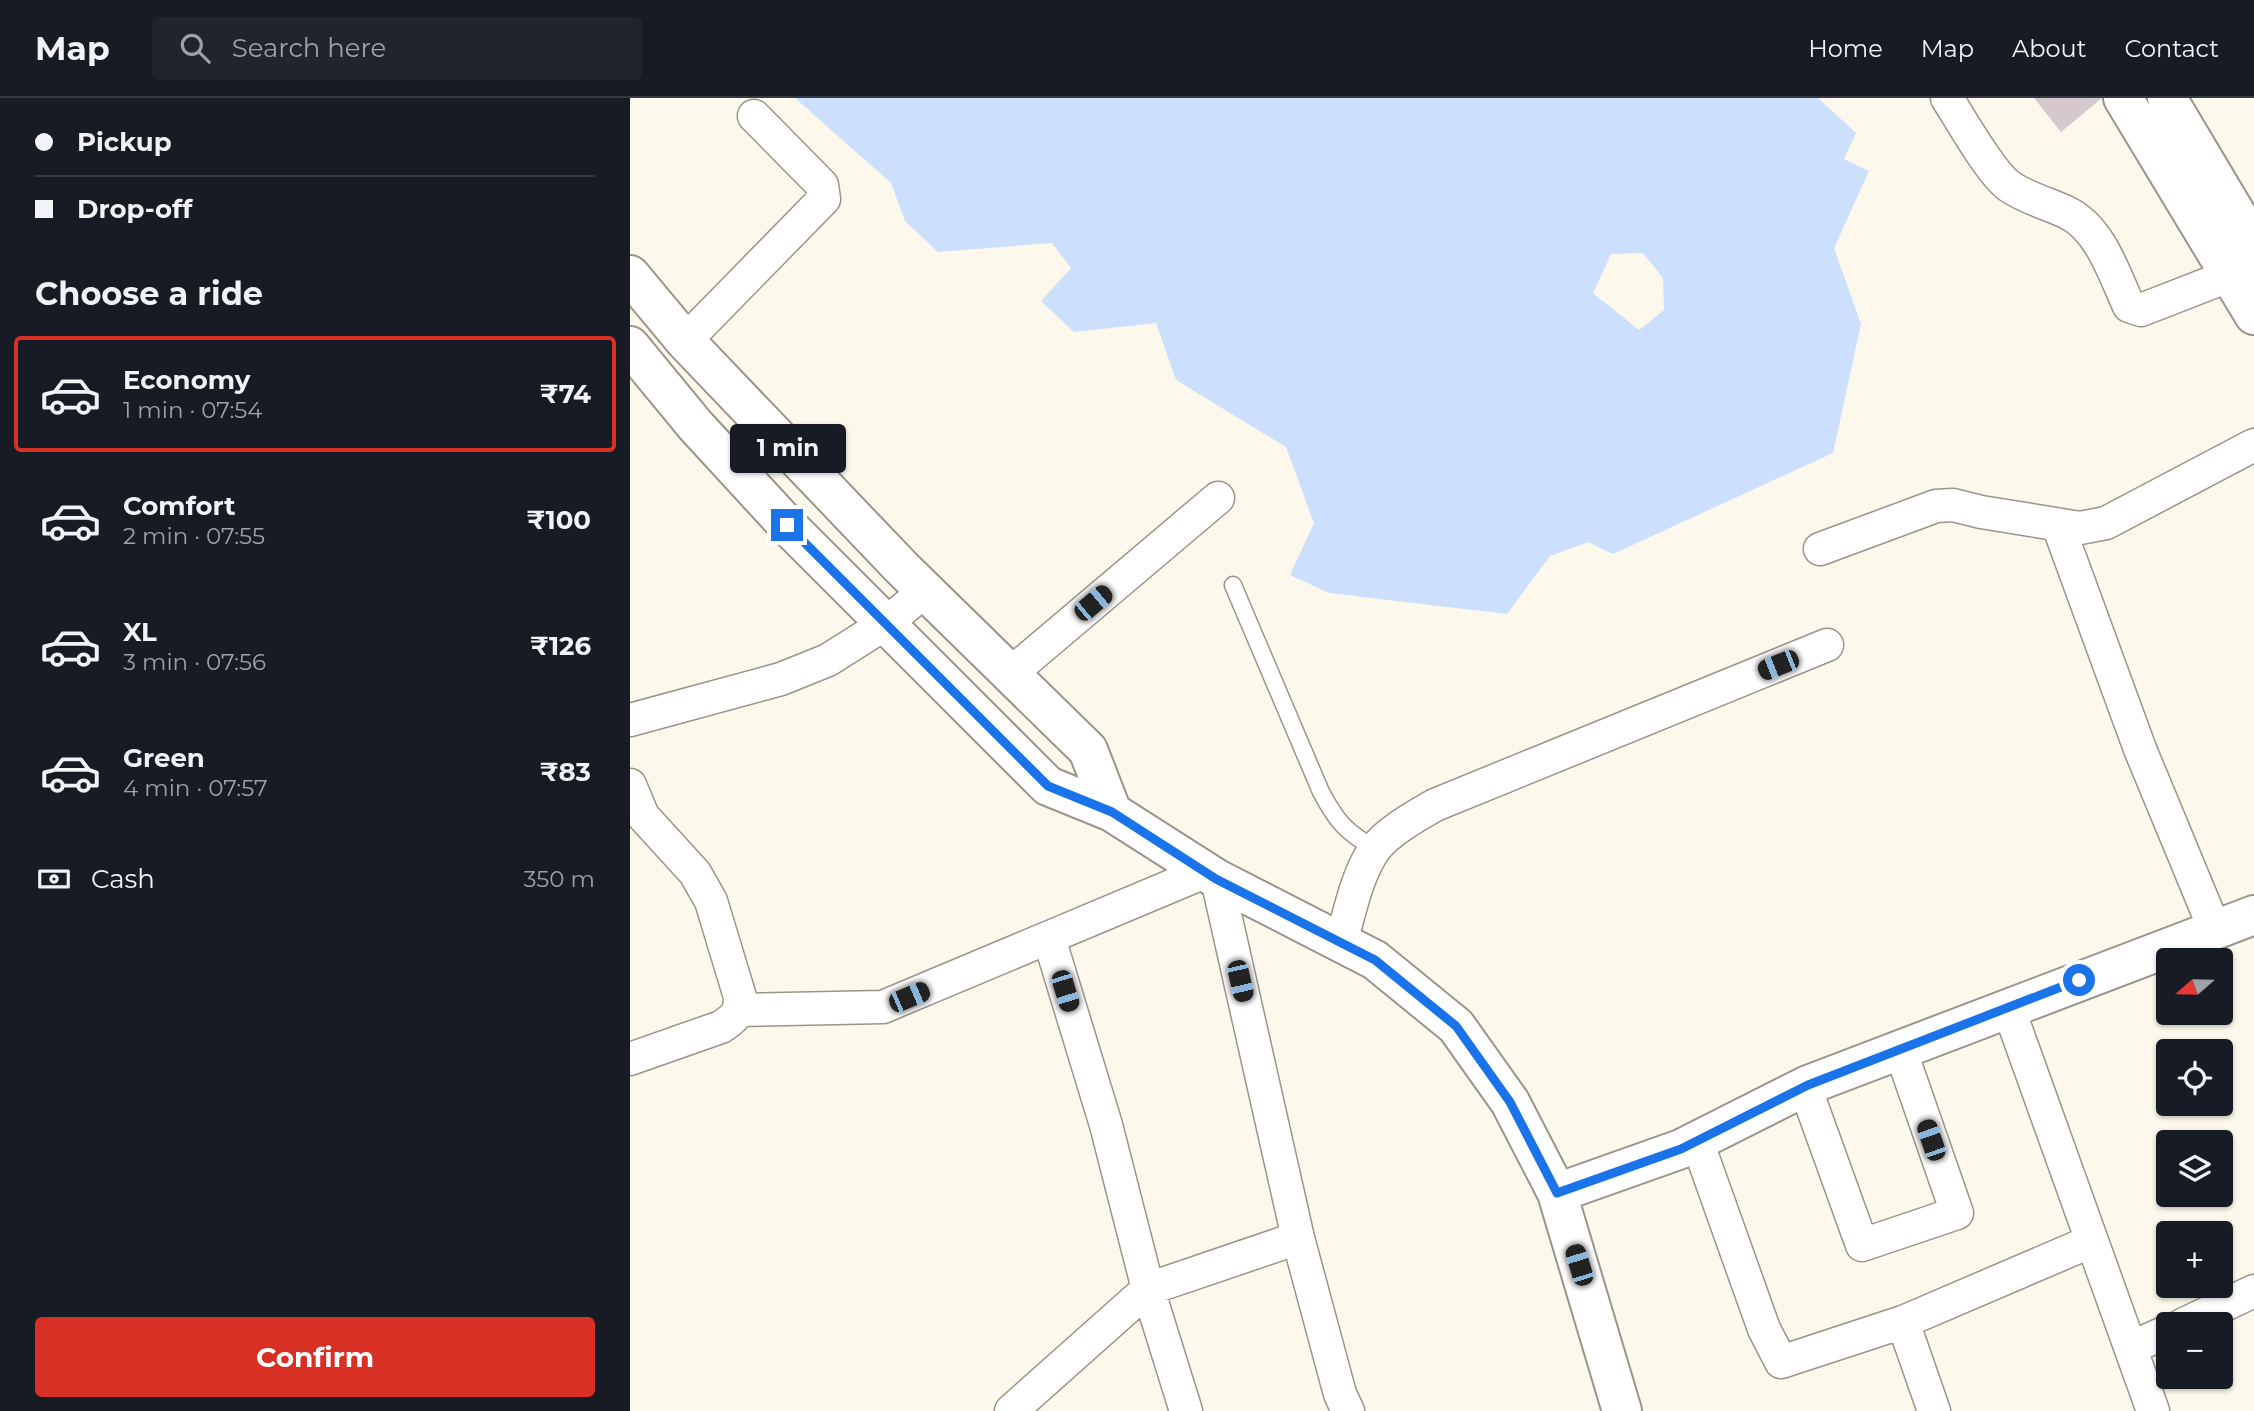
<!DOCTYPE html>
<meta charset="utf-8">
<style>
body{margin:0;font-family:Montserrat,sans-serif;background:#20242c;color:#f1f3f6;height:100vh;display:flex;flex-direction:column;font-size:26px;white-space:nowrap}
*{box-sizing:border-box;margin:0}
p{font-size:23px;color:#9ea1a6}
.icon{flex:none;width:38px;height:38px;fill:none;stroke:currentColor;stroke-width:2;stroke-linecap:round;stroke-linejoin:round}
.map{position:relative;flex:1;overflow:hidden}
.panel{display:flex;flex-direction:column;background:#171b24;width:630px}
.panel>*{flex:none}
.top-card{display:grid;align-content:center;height:154px;padding:0 35px;background:#171b24}
.needle{width:46px;rotate:250deg}
.controls{position:absolute;left:1526px;top:850px;display:grid;gap:14px}
.controls a{display:grid;place-items:center;width:77px;height:77px;border-radius:7px;background:#171b24;box-shadow:0 2px 5px #0004;font-size:35px}
.end{position:absolute;width:32px;height:32px;margin:-16px;border:9px solid #1a73e8;background:#fff;box-shadow:0 0 0 4px #fff}
.from{border-radius:50%}
.bubble{position:absolute;height:49px;border-radius:7px;background:#171b24;box-shadow:0 2px 5px #0004;font-size:23px;font-weight:700;line-height:49px;text-align:center}
.car{position:absolute;width:21px;height:42px;margin:-21px -10px;border-radius:9px;box-shadow:0 0 5px 2px #0007;background:linear-gradient(#222 24%,#8ab4d8 0 40%,#222 0 76%,#8ab4d8 0 86%,#222 0)}
.top-card b{display:flex;align-items:center;gap:24px;height:66px;font-size:26px}
.top-card b+b{border-top:2px solid #363941}
.top-card i{width:18px;height:18px;background:#f1f3f6}
ul{padding:0;list-style:none}
li{display:flex;align-items:center;gap:21px;height:116px;margin:0 14px 10px;padding:0 21px;border:4px solid transparent;border-radius:7px}
li div{flex:1}
li b{display:block;font-size:26px}
li em{font-style:normal;font-weight:700}
li.selected{border-color:#d93025}
li>.icon{width:63px;height:63px;stroke-width:1.5}
h2{padding:0 35px;font-size:32px;line-height:84px}
.pay{display:flex;align-items:center;gap:18px;height:77px;padding:0 35px;font-size:26px}
.pay p{margin-inline-start:auto}
.primary-button{display:flex;gap:14px;margin-top:auto;padding:14px 35px}
.primary-button a{flex:1;height:80px;border-radius:7px;background:#d93025;color:#fff;font-size:28px;font-weight:700;line-height:80px;text-align:center}
header{display:flex;align-items:center;gap:42px;box-sizing:border-box;height:98px;padding:0 35px;background:#171b24;border-bottom:2px solid #363941}
header strong{font-size:33px}
nav{display:flex;gap:38px;margin-inline-start:auto;font-size:24px}
.search{width:490px;height:63px;background:#20242c;display:flex;align-items:center;gap:18px;box-sizing:border-box;padding:0 24px;border-radius:7px;color:#9ea1a6;font-size:26px}
main{display:flex;flex:1;min-height:0}
.map>svg:first-child{display:block}
.water{fill:#cce0fe;fill-rule:evenodd}
.building{fill:#d6c9ce}
.lines{fill:none;stroke-linecap:round;stroke-linejoin:round}
.lane-casing{stroke:#99958a;stroke-width:19}
.street-casing{stroke:#99958a;stroke-width:35}
.secondary-casing{stroke:#99958a;stroke-width:42}
.lane{stroke:#fff;stroke-width:16}
.street{stroke:#fff;stroke-width:32}
.secondary{stroke:#fff;stroke-width:38}
.route{stroke:#1a73e8;stroke-width:9}
</style>
<header>
<strong>Map</strong>
<div class="search"><svg class="icon" aria-label="search" viewBox="0 0 24 24"><circle cx="10" cy="10" r="6"/><path d="M15 15l6 6"/></svg>Search here</div>
<nav><a>Home</a><a>Map</a><a>About</a><a>Contact</a></nav>
</header>
<main>
<section class="panel">
<div class="top-card">
<b><i class="from"></i>Pickup</b>
<b><i></i>Drop-off</b>
</div>
<h2>Choose a ride</h2>
<ul>
<li class="selected"><svg class="icon" aria-label="car" viewBox="0 0 24 24"><path d="M5 17H2v-5l4-1 3-4h7l3 4 3 1v5h-3M9 17h6M6 11h13"/><circle cx="7" cy="17" r="2"/><circle cx="17" cy="17" r="2"/></svg><div><b>Economy</b><p>1 min · 07:54</p></div><em>₹74</em></li>
<li><svg class="icon" aria-label="car" viewBox="0 0 24 24"><path d="M5 17H2v-5l4-1 3-4h7l3 4 3 1v5h-3M9 17h6M6 11h13"/><circle cx="7" cy="17" r="2"/><circle cx="17" cy="17" r="2"/></svg><div><b>Comfort</b><p>2 min · 07:55</p></div><em>₹100</em></li>
<li><svg class="icon" aria-label="car" viewBox="0 0 24 24"><path d="M5 17H2v-5l4-1 3-4h7l3 4 3 1v5h-3M9 17h6M6 11h13"/><circle cx="7" cy="17" r="2"/><circle cx="17" cy="17" r="2"/></svg><div><b>XL</b><p>3 min · 07:56</p></div><em>₹126</em></li>
<li><svg class="icon" aria-label="car" viewBox="0 0 24 24"><path d="M5 17H2v-5l4-1 3-4h7l3 4 3 1v5h-3M9 17h6M6 11h13"/><circle cx="7" cy="17" r="2"/><circle cx="17" cy="17" r="2"/></svg><div><b>Green</b><p>4 min · 07:57</p></div><em>₹83</em></li>
</ul>
<div class="pay"><svg class="icon" aria-label="cash" viewBox="0 0 24 24"><path d="M3 7h18v10H3z"/><circle cx="12" cy="12" r="2"/></svg>Cash<p>350 m</p></div>
<div class="primary-button"><a>Confirm</a></div>
</section>
<div class="map">
<svg width="1624" height="1313" viewBox="0 0 1624 1313">
<rect width="100%" height="100%" fill="#fcf8eb"/>
<path class="water" d="M165,0H1188L1226,35L1214,61L1239,73L1204,150L1231,226L1203,355L983,456L958,444L920,458L877,516L699,495L660,477L684,425L656,349L546,282L526,225L444,234L411,203L441,170L422,145L308,154L275,123L261,85ZM1013,155L1033,180L1034,212L1009,232L963,195L981,156Z"/>
<path class="building" d="M1404,0H1472L1431,34Z"/>
<g class="lines">
<g class="lane-casing">
<path id="lane" d="M603,487L691,694C707,724 715,733 745,751"/>
</g>
<g class="street-casing">
<path id="street" d="M1317,0C1331,22 1360,74 1379,88C1396,100 1419,106 1438,115C1471,132 1484,176 1499,208L1511,212L1624,168
M55,243L194,101L192,87L124,18
M1428,427L1510,651L1585,832
M1190,451L1306,408L1323,407L1351,414L1450,430L1476,425L1624,347
M380,576L588,400
M0,622L151,581L198,562L255,526L295,493
M0,687L13,718L65,775L81,803L110,899C110,915 105,920 91,929L0,961
M587,781L668,1140L710,1296L718,1313
M419,840L476,1027L518,1191L556,1313
M711,844C720,814 726,779 744,752C757,734 786,718 805,707L1197,547
M1378,909L1523,1313
M110,912L253,909L577,773
M1175,989L1232,1147L1327,1115L1270,951
M1067,1043L1134,1231L1151,1264L1273,1224L1462,1143
M1273,1224L1304,1313
M1552,1227L1624,1193
M1501,1250L1538,1233
M381,1313L518,1191L668,1140"/>
</g>
<g class="secondary-casing">
<path id="secondary" d="M1493,0L1624,217
M1537,0L1624,146
M0,177L55,243L272,470L458,652L482,714
M0,248L65,327L157,427L418,688L482,714L587,781L745,862L826,928L880,1004L927,1095L992,1313
M927,1095L1051,1051L1178,987L1624,817"/>
</g>
<use href="#lane" class="lane"/>
<use href="#street" class="street"/>
<use href="#secondary" class="secondary"/>
</g>
<g class="lines">
<path class="route" d="M157,427L418,688L482,714L586,781L745,862L826,928L880,1004L927,1095L1051,1051L1178,987L1449,882"/>
</g>
</svg>
<div class="controls">
<a><svg class="needle" viewBox="-14 -14 28 28"><path d="M0-13l5 13h-10z" fill="#e53935"/><path d="M0 13l5-13h-10z" fill="#9ea1a6"/></svg></a>
<a><svg class="icon" aria-label="locate" viewBox="0 0 24 24"><circle cx="12" cy="12" r="6"/><path d="M12 2v4M12 18v4M2 12h4M18 12h4"/></svg></a>
<a><svg class="icon" aria-label="layers" viewBox="0 0 24 24"><path d="M12 4l9 5-9 5-9-5zM3 14l9 5 9-5"/></svg></a>
<a>+</a>
<a>−</a>
</div>
<i class="end from" style="left:1449px;top:882px"></i>
<i class="end" style="left:157px;top:427px"></i>
<div class="bubble" style="left:100px;top:326px;width:116px">1 min</div>
<i class="car" style="left:463px;top:505px;rotate:50deg"></i>
<i class="car" style="left:1148px;top:567px;rotate:248deg"></i>
<i class="car" style="left:610px;top:883px;rotate:167deg"></i>
<i class="car" style="left:435px;top:893px;rotate:163deg"></i>
<i class="car" style="left:279px;top:899px;rotate:67deg"></i>
<i class="car" style="left:1301px;top:1042px;rotate:341deg"></i>
<i class="car" style="left:949px;top:1167px;rotate:343deg"></i>
</div>
</main>
